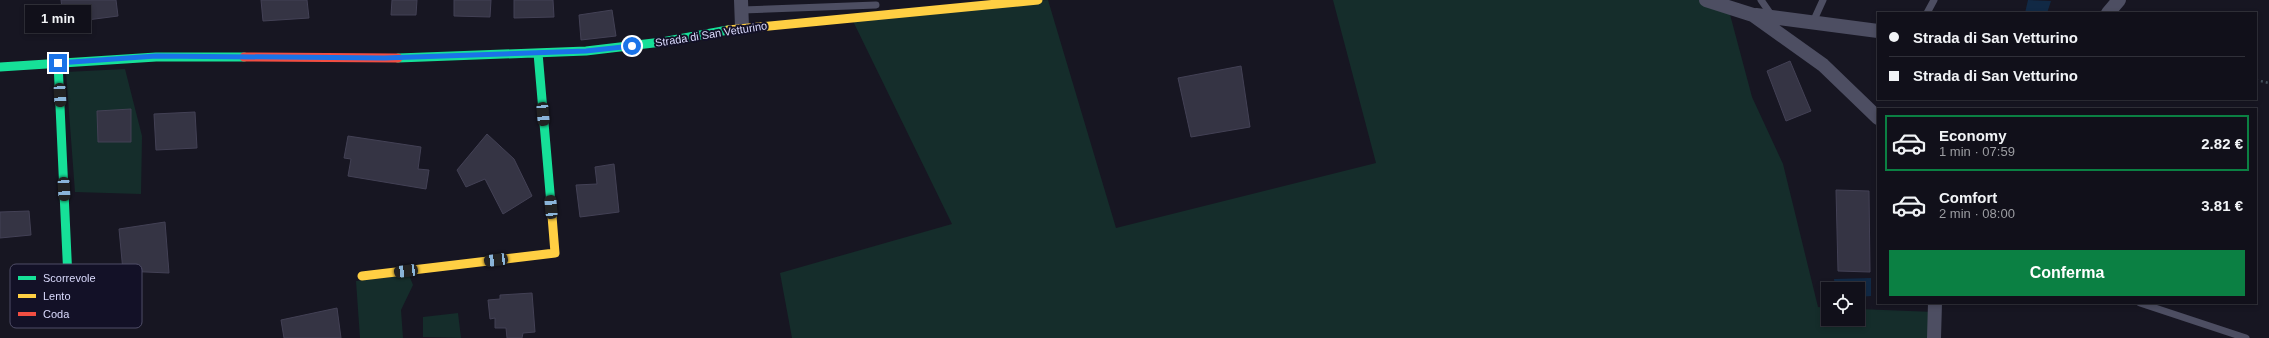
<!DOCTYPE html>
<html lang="it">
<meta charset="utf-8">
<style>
body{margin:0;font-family:Helvetica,sans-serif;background:#1e1e27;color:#f1f3f6;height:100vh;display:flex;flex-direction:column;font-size:15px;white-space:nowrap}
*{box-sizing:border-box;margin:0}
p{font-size:13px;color:#9c9da2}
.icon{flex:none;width:22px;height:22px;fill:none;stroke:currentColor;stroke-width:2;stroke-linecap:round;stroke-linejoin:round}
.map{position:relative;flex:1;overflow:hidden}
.sheet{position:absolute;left:1877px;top:108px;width:380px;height:196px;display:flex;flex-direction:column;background:#11101a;border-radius:0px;box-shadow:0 2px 6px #0003,0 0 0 1px #303039}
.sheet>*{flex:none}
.top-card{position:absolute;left:1877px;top:12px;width:380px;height:88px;border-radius:0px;box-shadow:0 2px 6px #0003,0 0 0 1px #303039;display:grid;align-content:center;height:88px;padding:0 12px;background:#11101a}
.buttons{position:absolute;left:1821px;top:282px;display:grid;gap:8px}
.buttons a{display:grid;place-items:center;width:44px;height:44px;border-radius:0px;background:#11101a;box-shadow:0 2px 6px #0003,0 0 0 1px #303039;font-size:20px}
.end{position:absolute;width:18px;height:18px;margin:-9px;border:5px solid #1a73e8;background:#fff;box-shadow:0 0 0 2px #fff}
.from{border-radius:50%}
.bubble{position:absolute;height:28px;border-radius:0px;background:#11101a;box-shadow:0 2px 6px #0003,0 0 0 1px #303039;font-size:13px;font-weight:600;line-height:28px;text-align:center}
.car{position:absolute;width:12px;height:24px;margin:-12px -6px;border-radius:5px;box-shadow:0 0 3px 1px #0007;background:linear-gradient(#222 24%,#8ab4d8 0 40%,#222 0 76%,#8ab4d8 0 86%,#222 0)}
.top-card b{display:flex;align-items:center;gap:14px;height:38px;font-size:15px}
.top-card b+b{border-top:1px solid #303039}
.top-card i{width:10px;height:10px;background:#f1f3f6}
ul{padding:7px 0 0;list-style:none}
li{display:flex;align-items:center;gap:12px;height:56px;margin:0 8px 6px;padding:0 4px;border:2px solid transparent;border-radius:0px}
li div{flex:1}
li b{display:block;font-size:15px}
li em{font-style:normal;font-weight:600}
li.selected{border-color:#0b8043}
li>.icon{width:36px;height:36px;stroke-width:1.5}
.action{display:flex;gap:8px;margin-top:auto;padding:8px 12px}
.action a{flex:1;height:46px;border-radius:0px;background:#0b8043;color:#fff;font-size:16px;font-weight:600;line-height:46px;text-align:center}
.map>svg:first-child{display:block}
.green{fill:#152d2b}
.water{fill:#112945}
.building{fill:#353444;stroke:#434155}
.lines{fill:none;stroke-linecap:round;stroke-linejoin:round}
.path{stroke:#45525d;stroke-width:2.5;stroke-dasharray:2 3;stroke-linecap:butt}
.lane{stroke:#4d4e62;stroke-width:7}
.street{stroke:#4d4e62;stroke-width:14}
.fast{stroke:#16e098;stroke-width:9}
.slow{stroke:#ffcf43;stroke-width:9}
.jam{stroke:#f24e42;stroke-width:9}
.route{stroke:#1a73e8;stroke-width:5}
.labels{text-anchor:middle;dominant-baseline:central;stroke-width:4;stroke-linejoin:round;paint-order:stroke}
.street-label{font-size:11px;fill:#dadafd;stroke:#131127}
.key{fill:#131127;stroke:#4f4d67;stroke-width:1}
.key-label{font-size:11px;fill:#dadafd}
</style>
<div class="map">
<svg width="2269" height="338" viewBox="0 0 2269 338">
<rect width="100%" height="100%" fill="#171622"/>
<path class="green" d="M1048,0L1116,228L1376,163L1333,0H1706L1728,7L1752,97L1783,164L1818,307L1828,308V319H1858V309L1935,312L1934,338H792L780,273L952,224L851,17Z
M125,69L142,136L141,194L75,192L66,72Z
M409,275L413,285L401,310L403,338H360L356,281Z
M458,313L461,338L423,337V317Z"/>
<path class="water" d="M2028,0L2051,1L2047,13H2025Z
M1871,278V296L1858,297V289H1835L1834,279Z"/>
<path class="building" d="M61,0H116L118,16L64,23Z
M261,0H307L309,18L263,21Z
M392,0H417L416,15H391Z
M454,0H491L490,17L454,16Z
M514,0H553L554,17L514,18Z
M612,10L616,36L581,40L579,15Z
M1790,61L1811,111L1786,121L1767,71Z
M1241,66L1250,127L1191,137L1178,78Z
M131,109V142H98L97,111Z
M195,112L197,148L156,150L154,114Z
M487,134L514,159L532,196L503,214L485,179L466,187L457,170Z
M348,136L421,147L418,169L429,170L426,189L348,176L351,159L344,158Z
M614,164L619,212L580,217L576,185L597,184L595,167Z
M1836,190L1869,191L1870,272L1838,271Z
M29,211L31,235L0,238V212Z
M165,222L169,273L123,271L119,229Z
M532,293L535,332L523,333L522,338H507L506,328H495V318L490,319L488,300L500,299V295Z
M337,308L341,338H284L281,320Z"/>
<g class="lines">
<path class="path" d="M2256,80L2269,83"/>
<path class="lane" d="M1761,0L1772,16
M742,10L876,5
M1927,13L1934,0
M1813,22L1823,0
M2140,303L2246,338"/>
<path class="street" d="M741,0L742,27
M1706,0L1753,15L1823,65L1878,118
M2108,13L2119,0
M1756,15L1878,31
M1934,338L1935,303"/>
<path class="fast" d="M538,53L552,216
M398,58L586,51L662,42L728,30
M58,63L70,322
M0,67L156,57H244"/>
<path class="slow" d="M728,30L1038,0
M362,276L555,253L552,216"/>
<path class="jam" d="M244,57L398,58"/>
</g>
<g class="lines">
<path class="route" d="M58,63L156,56L384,58L586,51L632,46"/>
</g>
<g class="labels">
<g class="street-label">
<text transform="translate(711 34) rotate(-9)">Strada di San Vetturino</text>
</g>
</g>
<rect x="10" y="264" width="132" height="64" rx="6" class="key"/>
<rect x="18" y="276" width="18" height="4" fill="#16e098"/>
<rect x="18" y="294" width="18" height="4" fill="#ffcf43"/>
<rect x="18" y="312" width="18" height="4" fill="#f24e42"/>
<g class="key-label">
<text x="43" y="282">Scorrevole</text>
<text x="43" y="300">Lento</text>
<text x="43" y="318">Coda</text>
</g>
</svg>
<div class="buttons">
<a><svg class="icon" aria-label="locate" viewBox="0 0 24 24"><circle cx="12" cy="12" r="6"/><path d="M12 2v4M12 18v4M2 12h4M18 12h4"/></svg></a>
</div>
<i class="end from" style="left:632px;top:46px"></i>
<i class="end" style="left:58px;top:63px"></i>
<div class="bubble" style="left:25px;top:5px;width:66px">1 min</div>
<i class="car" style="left:60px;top:95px;rotate:177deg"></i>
<i class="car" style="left:543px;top:114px;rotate:175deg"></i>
<i class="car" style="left:64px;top:189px;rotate:177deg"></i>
<i class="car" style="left:551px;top:207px;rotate:355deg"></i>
<i class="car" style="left:496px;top:260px;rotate:263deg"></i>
<i class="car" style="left:406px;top:271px;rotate:263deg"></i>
<div class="top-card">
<b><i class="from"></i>Strada di San Vetturino</b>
<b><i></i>Strada di San Vetturino</b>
</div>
<section class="sheet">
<ul>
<li class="selected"><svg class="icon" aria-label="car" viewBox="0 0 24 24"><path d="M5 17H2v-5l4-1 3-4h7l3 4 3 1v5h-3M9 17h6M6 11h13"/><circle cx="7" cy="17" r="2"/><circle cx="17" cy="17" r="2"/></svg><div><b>Economy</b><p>1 min · 07:59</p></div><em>2.82 €</em></li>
<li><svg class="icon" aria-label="car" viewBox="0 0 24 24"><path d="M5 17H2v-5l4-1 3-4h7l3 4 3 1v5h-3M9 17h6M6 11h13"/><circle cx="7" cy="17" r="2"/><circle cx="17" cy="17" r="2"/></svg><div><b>Comfort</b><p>2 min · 08:00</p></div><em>3.81 €</em></li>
</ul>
<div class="action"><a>Conferma</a></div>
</section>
</div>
